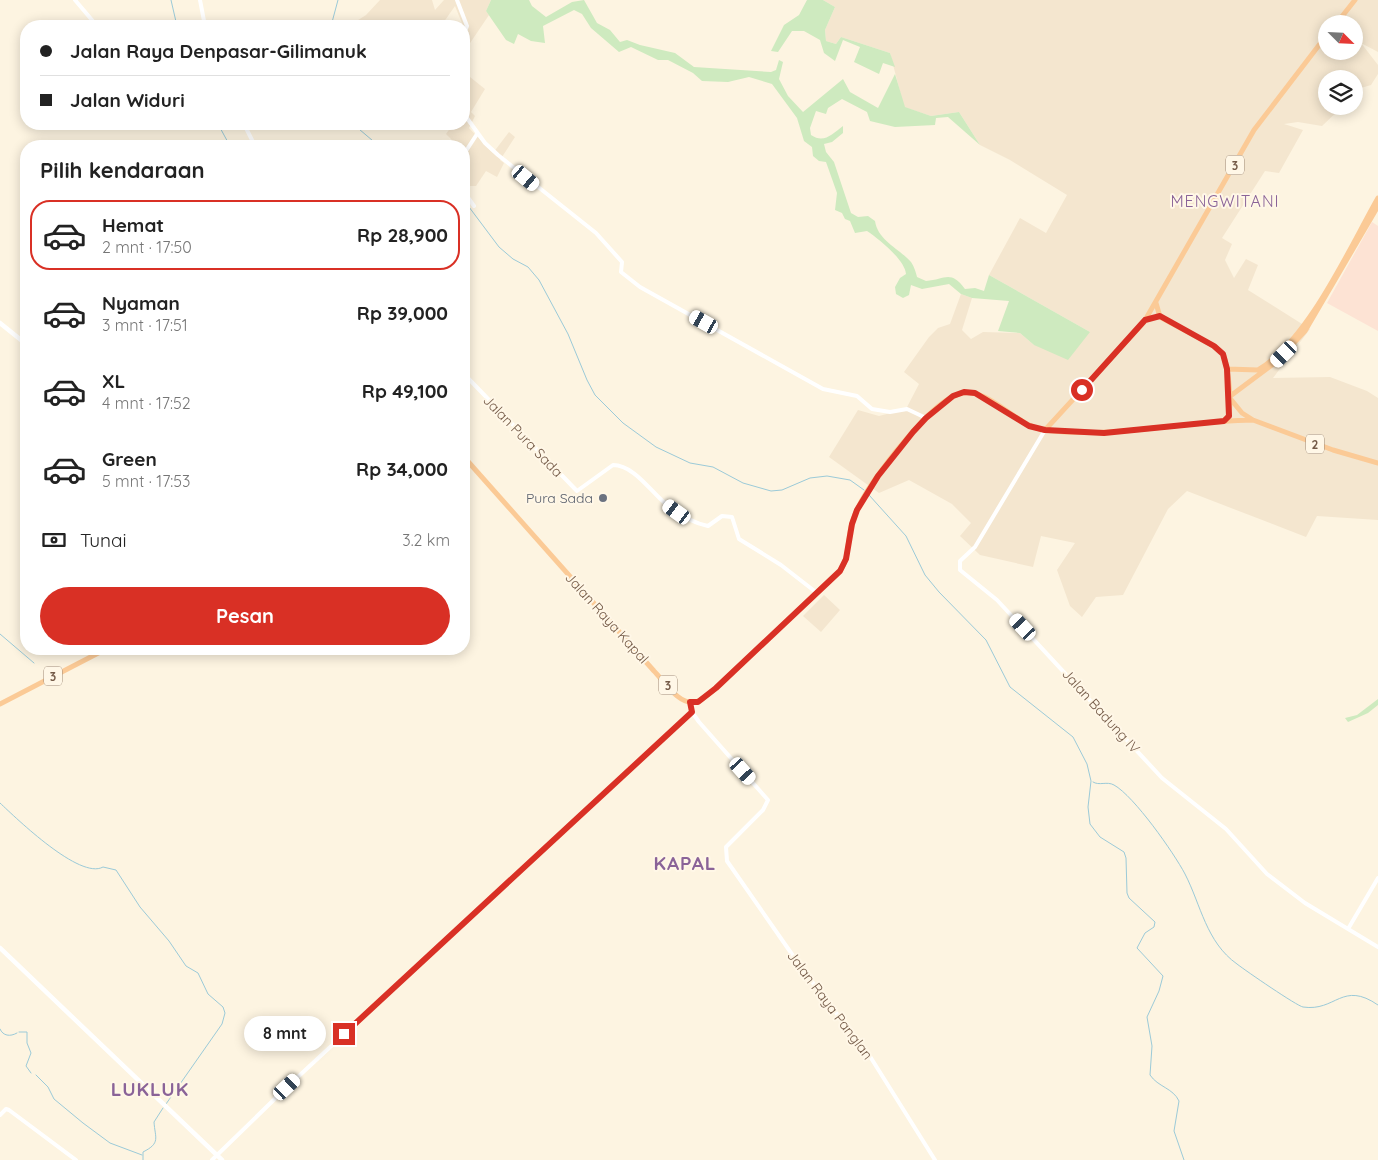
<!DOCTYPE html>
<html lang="id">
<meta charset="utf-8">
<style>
body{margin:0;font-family:Quicksand,sans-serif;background:#f6f6f6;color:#222;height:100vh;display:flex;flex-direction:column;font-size:19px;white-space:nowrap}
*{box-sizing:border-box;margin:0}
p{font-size:16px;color:#767676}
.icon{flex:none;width:28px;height:28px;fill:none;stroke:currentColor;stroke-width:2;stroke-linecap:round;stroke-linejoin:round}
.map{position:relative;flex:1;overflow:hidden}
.side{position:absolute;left:20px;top:140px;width:450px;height:515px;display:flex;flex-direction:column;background:#fff;border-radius:20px;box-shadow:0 2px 12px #0003}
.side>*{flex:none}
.banner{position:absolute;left:20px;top:20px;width:450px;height:110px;border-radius:20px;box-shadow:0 2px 12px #0003;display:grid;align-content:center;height:110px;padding:0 20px;background:#fff}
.needle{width:32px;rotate:114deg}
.buttons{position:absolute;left:1318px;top:15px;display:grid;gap:10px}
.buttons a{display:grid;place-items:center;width:45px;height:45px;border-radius:50%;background:#fff;box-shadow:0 2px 12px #0003;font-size:25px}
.end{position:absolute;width:22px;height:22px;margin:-11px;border:6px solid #d93025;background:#fff;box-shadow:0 0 0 2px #fff}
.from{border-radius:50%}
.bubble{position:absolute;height:35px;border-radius:18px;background:#fff;box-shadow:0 2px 12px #0003;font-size:16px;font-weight:700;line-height:35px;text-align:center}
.car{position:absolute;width:15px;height:30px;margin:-15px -8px;border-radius:6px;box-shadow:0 0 4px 1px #0007;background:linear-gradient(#fff 24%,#345 0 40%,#fff 0 76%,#345 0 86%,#fff 0)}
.banner b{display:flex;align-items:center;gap:18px;height:48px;font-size:19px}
.banner b+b{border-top:1px solid #e0e0e0}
.banner i{width:12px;height:12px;background:#222}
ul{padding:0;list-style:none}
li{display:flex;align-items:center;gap:15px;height:70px;margin:0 10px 8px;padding:0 10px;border:2px solid transparent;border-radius:20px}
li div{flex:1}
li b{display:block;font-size:19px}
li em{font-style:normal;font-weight:700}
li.current{border-color:#d93025}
li>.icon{width:45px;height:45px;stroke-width:1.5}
h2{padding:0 20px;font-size:22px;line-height:60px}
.pay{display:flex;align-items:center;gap:12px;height:55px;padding:0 20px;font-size:19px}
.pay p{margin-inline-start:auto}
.button{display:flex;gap:10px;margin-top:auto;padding:10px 20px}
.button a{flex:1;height:58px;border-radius:30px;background:#d93025;color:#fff;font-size:20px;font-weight:700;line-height:58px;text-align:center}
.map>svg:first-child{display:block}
.residential{fill:#f4e6cf;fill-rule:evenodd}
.commercial{fill:#fde3d4}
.green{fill:#ceeabf}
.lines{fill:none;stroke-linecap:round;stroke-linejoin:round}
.stream{stroke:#9bcad8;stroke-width:1}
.tertiary{stroke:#fff;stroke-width:4}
.secondary{stroke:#fff;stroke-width:4.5}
.trunk{stroke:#fbca96;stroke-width:5}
.route{stroke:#d93025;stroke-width:6}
.worship-dot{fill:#6b7280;stroke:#fff7e7;stroke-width:2}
.labels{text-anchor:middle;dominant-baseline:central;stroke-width:4;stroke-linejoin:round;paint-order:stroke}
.shield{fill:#fff7e7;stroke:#9e8977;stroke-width:1}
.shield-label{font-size:12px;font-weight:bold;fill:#745a47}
.street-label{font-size:14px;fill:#745a47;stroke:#fff7e7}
.worship-label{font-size:14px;fill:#5b616d;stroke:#fff7e7;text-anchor:end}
.quarter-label{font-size:16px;letter-spacing:1px;fill:#8a6398;stroke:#fff7e7}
.district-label{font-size:19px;font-weight:bold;letter-spacing:1px;fill:#8a6398;stroke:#fff7e7}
</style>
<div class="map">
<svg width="1378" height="1160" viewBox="0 0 1378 1160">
<rect width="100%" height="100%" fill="#fdf4e1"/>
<path class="residential" d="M380,0H432L435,10L444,0H491L486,11L489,15L464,52L466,33L455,6L441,26H349L366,15Z
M823,0H1378V52L1361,43L1378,65V74L1371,85L1354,90V79H1326V106H1343L1322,126L1298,122L1284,124L1303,130L1279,173L1265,171L1222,238L1232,244L1225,260L1234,278L1246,259L1258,265L1248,290L1310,329L1273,378L1330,377L1367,391L1378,398V520L1317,516L1306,537L1187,491L1168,509L1123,595L1096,597L1082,617L1070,606L1057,570L1075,543L1041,536L1033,567L980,555L960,536L971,523L952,504L909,480L879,493L829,457L858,410L879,416L906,409L919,384L904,372L929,337L938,328L950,324L961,294L972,298L962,330L971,339L983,332L1020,333L1034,345L1090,332L989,275L1020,218L1046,233L1067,195L1010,160L980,145L959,112L931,116L904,107L890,53L841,37L836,44L826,41L825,30L835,7ZM1326,24H1354V51H1326Z
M470,77L485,89L471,112L475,116L469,128L493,153L509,132L515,137L500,160L504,163L497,177L486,171L476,186H464V146H448L452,140L446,134L453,124H464V85Z
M824,595L840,610L821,632L803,616Z"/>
<path class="commercial" d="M1372,222L1378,226V331L1327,303Z"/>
<path class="green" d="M491,0H529L532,6L546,17L572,2L584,0L597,23L610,30L620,42L627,40L640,45L675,53L694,67L771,72L776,70L779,60L783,62L779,79L788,96L803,112L843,79L850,92L878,108L895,74L905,107L931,116L959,112L980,145L948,117L936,118L935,125L895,127L870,121L867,112L842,99L828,108L826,114L816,111L810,128L811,135C824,144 832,134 843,126V133L832,142L824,144L826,152L834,162L851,213L858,217L868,216L875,221C878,241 900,249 911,262C914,266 916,273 917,277L926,281C945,280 950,269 965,289L975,288L984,291L989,275L1090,332L1068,360L1034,345L1020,333L998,331L1009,301L972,298L961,294L949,284L922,289L911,285L909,295L903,298L896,294L895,287L900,278L906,274C905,260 879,239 867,231L855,233L850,221L845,219L842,213L835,210L837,193L826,162L819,161L813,156L812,147L804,141L797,118L772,84L749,77L728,82L702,81L693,73L668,60H658L631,47L619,52L591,28L582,14L574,10L543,26L545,43L531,41L518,34L514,44L506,40L486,11Z
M807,0H823L835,7L825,30L826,41L836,44L841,37L890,53L895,67L883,63L879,74L854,62L860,47L843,40L835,61L824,53L820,40L804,31H792L778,52L771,51L784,25L799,15Z
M1378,699V705L1368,713L1348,722L1345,718L1357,715Z"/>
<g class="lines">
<path class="stream" d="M171,0L177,26
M331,26L338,0
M218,124L230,146
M353,124L379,146
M464,204L469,207L499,247L513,259L528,267L539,280L568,334L587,380L595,395L623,423L656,447L690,463L713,467L743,483L771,491L782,490L810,478L827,476L850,480L864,490
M869,495L906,536L925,575L939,592L986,640L1010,687L1073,737L1087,764L1091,781L1088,807L1090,824L1100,837L1124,852L1126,858L1127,893L1129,898L1155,922L1154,927L1145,933L1137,948L1163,976L1159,991L1147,1017L1152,1046L1150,1075C1158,1087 1173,1088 1179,1101L1174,1131L1184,1160
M0,634L34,663
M1093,782C1099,786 1107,781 1114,785C1134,796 1174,853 1185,874C1201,905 1206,942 1237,964C1246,971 1297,1006 1303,1007C1336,1012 1342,980 1378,1005
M0,803C17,819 80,880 103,867L116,870L140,907L169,941L186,966L198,973L208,994L223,1007L225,1013L222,1024L166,1104
M0,1029C3,1036 10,1037 17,1033
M19,1032H27V1043L31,1053L26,1066L31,1073
M36,1075L48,1087L54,1099L83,1123L110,1143L142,1155
M143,1160V1152C161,1143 155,1138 154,1122L163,1108"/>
<path class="tertiary" d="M75,0L97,26
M200,0L205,26
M457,0L467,26L464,34
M464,114L485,143L498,155L596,233L622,262L621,272L640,287L823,389L857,396L872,409L890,412L907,409L926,418
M244,124L255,146
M464,154L477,134
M464,192L474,206
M464,374L577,491L613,465C634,465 651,492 666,504C678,514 693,523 708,526L722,516L732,517L739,539L781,565L817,593
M1045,430L975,547L960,561V570L997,600L1162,778L1226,829L1267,874L1305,903L1378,947
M690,702L692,712L699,722L768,800L763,810L726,847L727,861L803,970L871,1058L935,1160
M1348,929L1378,878
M0,1115L6,1109L9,1110L76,1160
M212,1160L287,1087L692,712"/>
<path class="secondary" d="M0,323L26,344
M0,948L222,1160"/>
<path class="trunk" d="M1336,24L1355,0
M1156,303L1160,317L1214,346L1223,354C1228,366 1234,410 1226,420
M1227,369L1258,370C1308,341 1349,249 1378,198
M1229,397L1276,362L1305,331L1378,206
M1229,397L1242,413L1253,420L1333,450L1378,463
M1045,430L1144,322L1254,130L1326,36
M464,457L654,671C664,681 679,706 696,702C703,700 710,693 716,688L840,571C850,557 847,539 852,523C859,499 878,475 893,455C908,437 939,397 963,393C988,388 1017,426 1044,430C1114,439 1183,421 1253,420
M0,704L106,649"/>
</g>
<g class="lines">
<path class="route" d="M344,1034L692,712L690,702H698L716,688L840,571L846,559L852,524L857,510L878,476L913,432L926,418L953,396L964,392L975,393L1029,426L1045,430L1104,433L1224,421L1229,416L1227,369L1223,354L1214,346L1160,316L1145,320L1082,390"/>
</g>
<circle class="worship-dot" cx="603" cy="498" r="5"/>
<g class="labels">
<g class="shield">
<rect x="1226" y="155.5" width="18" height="19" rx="4"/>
<rect x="1306" y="434.5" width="18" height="19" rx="4"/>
<rect x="44" y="666.5" width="18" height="19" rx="4"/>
<rect x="659" y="675.5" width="18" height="19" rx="4"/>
</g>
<g class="shield-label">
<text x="1235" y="165">3</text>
<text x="1315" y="444">2</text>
<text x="53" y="676">3</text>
<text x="668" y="685">3</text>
</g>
<g class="street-label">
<text transform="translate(523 436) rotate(46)">Jalan Pura Sada</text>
<text transform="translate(607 618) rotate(48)">Jalan Raya Kapal</text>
<text transform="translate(1101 711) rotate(48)">Jalan Badung IV</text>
<text transform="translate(830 1005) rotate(53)">Jalan Raya Panglan</text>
</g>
<g class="worship-label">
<text x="593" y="498">Pura Sada</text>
</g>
<g class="quarter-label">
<text x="1225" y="201">MENGWITANI</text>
</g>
<g class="district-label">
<text x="685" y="863">KAPAL</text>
<text x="150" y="1089">LUKLUK</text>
</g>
</g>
</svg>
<div class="buttons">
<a><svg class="needle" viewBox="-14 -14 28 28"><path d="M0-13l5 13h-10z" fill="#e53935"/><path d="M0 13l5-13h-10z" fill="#767676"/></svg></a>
<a><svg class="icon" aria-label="layers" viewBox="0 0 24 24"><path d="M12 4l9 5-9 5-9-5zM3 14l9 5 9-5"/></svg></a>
</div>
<i class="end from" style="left:1082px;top:390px"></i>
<i class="end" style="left:344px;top:1034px"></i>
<div class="bubble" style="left:244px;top:1016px;width:82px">8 mnt</div>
<i class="car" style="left:526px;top:178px;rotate:130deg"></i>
<i class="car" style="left:704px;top:322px;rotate:299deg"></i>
<i class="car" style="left:1284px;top:354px;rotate:225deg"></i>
<i class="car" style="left:677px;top:512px;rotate:306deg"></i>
<i class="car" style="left:1023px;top:627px;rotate:317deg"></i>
<i class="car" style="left:743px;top:771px;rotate:138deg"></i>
<i class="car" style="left:287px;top:1087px;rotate:47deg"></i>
<div class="banner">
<b><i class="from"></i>Jalan Raya Denpasar-Gilimanuk</b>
<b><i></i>Jalan Widuri</b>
</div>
<section class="side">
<h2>Pilih kendaraan</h2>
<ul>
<li class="current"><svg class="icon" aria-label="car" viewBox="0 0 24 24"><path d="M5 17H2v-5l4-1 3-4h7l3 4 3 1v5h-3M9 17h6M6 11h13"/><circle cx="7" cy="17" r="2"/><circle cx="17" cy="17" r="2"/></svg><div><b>Hemat</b><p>2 mnt · 17:50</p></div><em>Rp 28,900</em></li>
<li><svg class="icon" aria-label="car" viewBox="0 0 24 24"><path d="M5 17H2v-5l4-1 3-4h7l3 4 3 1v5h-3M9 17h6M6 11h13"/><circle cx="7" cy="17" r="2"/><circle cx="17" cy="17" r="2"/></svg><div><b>Nyaman</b><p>3 mnt · 17:51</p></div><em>Rp 39,000</em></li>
<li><svg class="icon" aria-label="car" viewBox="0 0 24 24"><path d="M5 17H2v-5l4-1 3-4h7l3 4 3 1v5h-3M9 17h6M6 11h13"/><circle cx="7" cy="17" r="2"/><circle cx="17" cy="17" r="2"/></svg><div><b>XL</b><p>4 mnt · 17:52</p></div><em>Rp 49,100</em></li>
<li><svg class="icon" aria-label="car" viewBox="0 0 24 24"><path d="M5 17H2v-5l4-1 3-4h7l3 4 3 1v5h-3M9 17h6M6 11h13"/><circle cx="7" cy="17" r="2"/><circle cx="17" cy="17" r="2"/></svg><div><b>Green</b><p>5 mnt · 17:53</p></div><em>Rp 34,000</em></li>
</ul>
<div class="pay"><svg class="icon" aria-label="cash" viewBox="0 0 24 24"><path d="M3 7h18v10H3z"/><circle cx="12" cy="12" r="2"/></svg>Tunai<p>3.2 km</p></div>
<div class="button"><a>Pesan</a></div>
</section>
</div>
